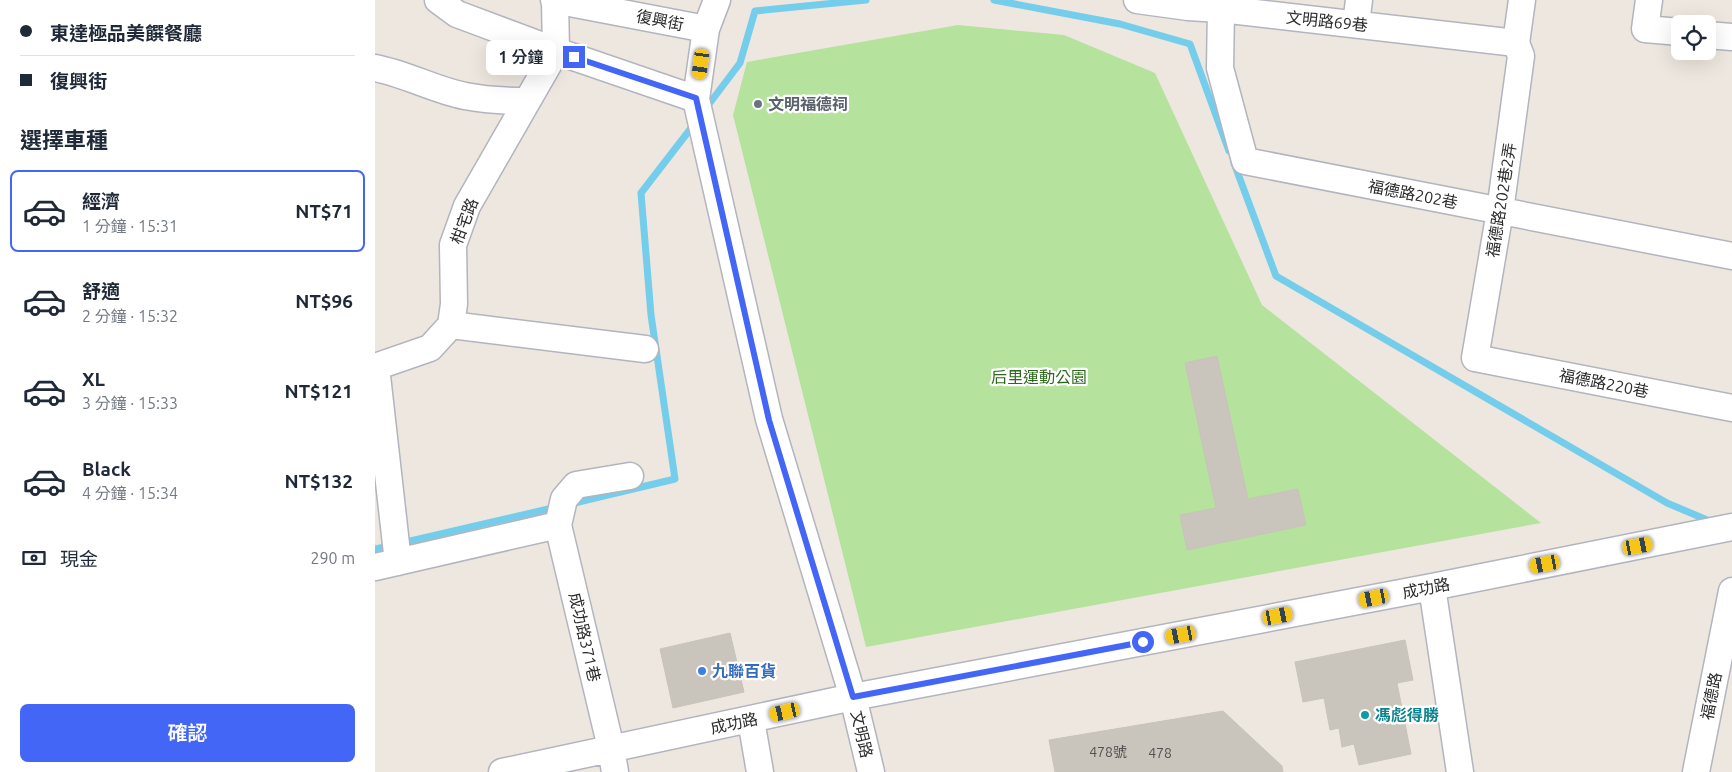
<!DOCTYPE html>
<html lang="zh-TW">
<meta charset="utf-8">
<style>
body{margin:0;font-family:Ubuntu,"Noto Sans TC",sans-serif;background:#f2f2f3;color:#1f2937;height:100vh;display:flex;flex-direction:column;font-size:19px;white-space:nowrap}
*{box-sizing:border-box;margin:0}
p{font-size:16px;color:#747a83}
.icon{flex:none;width:28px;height:28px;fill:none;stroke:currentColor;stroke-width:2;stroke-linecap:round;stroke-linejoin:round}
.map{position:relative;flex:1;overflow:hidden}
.side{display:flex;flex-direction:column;background:#fff;width:375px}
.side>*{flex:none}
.banner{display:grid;align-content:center;height:110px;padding:0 20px;background:#fff}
.fabs{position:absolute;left:1296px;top:15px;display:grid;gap:10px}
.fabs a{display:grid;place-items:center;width:45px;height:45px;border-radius:8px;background:#fff;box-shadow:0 5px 20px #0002;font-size:25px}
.end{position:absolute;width:22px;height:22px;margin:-11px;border:6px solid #4366f6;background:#fff;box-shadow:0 0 0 2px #fff}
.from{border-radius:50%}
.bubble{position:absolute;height:35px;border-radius:8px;background:#fff;box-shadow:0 5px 20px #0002;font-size:16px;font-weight:600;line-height:35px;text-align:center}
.car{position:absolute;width:15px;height:30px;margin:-15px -8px;border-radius:6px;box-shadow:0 0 4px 1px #0007;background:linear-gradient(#f5c518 24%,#345 0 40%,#f5c518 0 76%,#345 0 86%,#f5c518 0)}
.banner b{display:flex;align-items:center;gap:18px;height:48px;font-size:19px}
.banner b+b{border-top:1px solid #e0e1e3}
.banner i{width:12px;height:12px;background:#1f2937}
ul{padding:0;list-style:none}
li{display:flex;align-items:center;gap:15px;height:82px;margin:0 10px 8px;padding:0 10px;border:2px solid transparent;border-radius:8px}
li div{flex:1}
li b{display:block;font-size:19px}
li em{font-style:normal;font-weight:600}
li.on{border-color:#4366f6}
li>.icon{width:45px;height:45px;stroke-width:1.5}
h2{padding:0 20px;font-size:22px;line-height:60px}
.pay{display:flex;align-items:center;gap:12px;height:55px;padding:0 20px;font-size:19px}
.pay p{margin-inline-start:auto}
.action{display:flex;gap:10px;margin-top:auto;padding:10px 20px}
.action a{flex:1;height:58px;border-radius:8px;background:#4366f6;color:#fff;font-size:20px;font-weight:600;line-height:58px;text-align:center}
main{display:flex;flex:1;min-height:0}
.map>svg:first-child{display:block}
.green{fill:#b5e29d}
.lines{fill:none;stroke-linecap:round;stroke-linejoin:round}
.stream{stroke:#75cdec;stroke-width:7}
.building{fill:#c9c5bd;stroke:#c9c3b8}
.minor-casing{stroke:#b2b5bf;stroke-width:29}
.minor{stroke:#fff;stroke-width:26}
.route{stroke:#4366f6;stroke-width:6}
.worship-dot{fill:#6b7280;stroke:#fff;stroke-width:2}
.shop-dot{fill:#3f7fe0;stroke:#fff;stroke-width:2}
.culture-dot{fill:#0f9aa8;stroke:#fff;stroke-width:2}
.labels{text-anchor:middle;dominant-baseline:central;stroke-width:4.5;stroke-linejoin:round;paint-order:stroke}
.number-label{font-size:14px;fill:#535250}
.street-label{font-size:16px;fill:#2c2c2c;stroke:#fff}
.worship-label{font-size:16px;font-weight:bold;fill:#5b616d;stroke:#fff;text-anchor:start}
.park-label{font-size:16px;fill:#2d691c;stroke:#fff}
.shop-label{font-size:16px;font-weight:bold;fill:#366cbe;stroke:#fff;text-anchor:start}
.culture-label{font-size:16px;font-weight:bold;fill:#0d838f;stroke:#fff;text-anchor:start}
</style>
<main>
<section class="side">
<div class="banner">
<b><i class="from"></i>東達極品美饌餐廳</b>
<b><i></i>復興街</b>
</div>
<h2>選擇車種</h2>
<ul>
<li class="on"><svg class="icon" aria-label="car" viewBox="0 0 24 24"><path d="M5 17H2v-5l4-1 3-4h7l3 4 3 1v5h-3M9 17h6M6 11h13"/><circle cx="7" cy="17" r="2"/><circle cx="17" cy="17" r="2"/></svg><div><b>經濟</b><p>1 分鐘 · 15:31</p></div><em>NT$71</em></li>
<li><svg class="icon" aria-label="car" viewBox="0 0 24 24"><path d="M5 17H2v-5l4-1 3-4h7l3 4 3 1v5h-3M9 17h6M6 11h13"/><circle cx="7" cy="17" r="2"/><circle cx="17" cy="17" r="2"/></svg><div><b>舒適</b><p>2 分鐘 · 15:32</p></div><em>NT$96</em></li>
<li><svg class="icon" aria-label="car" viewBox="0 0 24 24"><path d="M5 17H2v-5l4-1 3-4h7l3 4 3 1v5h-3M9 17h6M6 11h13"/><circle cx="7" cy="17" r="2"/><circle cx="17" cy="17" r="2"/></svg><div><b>XL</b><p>3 分鐘 · 15:33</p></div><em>NT$121</em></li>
<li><svg class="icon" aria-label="car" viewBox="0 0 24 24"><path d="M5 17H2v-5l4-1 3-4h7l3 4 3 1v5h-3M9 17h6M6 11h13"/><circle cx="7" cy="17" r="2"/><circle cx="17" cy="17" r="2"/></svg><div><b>Black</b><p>4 分鐘 · 15:34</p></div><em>NT$132</em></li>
</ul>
<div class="pay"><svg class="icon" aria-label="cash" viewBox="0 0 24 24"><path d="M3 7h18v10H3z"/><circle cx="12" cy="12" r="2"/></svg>現金<p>290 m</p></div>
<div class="action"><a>確認</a></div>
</section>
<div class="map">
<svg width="1357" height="772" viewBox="0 0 1357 772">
<rect width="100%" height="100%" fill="#ede7df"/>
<path class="green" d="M583,25L689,35L780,73L887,305L1166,523L491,647L358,115L372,62Z"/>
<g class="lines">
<path class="stream" d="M619,0L745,24L815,44L854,151
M331,108L365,63L380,11L491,0
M859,163L901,276L1292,503L1337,522
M195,504L300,479L276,315L266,193L320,123
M0,549L182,507"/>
</g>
<path class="building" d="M842,356L873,499L923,489L931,525L812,550L805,515L841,508L810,363Z
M355,633L369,692L298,708L285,649Z
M1030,640L1038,680L1022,683L1036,754L984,765L979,744L967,747L964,728L955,730L949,698L928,702L920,662Z
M848,711L907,766L908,772H680L674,740Z"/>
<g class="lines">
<g class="minor-casing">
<path id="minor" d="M63,0L82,14L181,51L321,99
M179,0L331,29
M342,0L331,29L321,99L394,419L478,697L496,772
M762,0L813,7L846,9L1141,43
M1274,0L1270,29L1305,32
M846,9L845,68L870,161L1357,256
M981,24L984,0
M1332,35L1357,37
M1141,43L1146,56L1125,211L1100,358L1357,408
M1141,43L1147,0
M0,68C31,74 60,90 90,96C110,100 132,101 152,101
M76,325L270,349
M0,367L55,348L76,325L79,304L78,245L92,206L181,51L180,0
M1,367L23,562
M0,567L183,525
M1057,587L1085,772
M376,720L385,772
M127,772L478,697L1057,587L1357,527
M240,772L236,748L183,525L189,499L201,485L255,476
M1321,772L1357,591"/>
</g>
<use href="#minor" class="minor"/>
</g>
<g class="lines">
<path class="route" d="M199,57L321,98L394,420L478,697L768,642"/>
</g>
<circle class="worship-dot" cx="383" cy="104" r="5"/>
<circle class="shop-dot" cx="327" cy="671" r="5"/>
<circle class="culture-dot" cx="990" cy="715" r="5"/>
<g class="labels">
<g class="number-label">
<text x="733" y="752">478號</text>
<text x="785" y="753">478</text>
</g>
<g class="street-label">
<text transform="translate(285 20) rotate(11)">復興街</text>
<text transform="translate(952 21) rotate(6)">文明路69巷</text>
<text transform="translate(1038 194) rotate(11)">福德路202巷</text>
<text transform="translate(1126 200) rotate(-81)">福德路202巷2弄</text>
<text transform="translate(89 221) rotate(-69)">柑宅路</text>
<text transform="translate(1229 383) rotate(11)">福德路220巷</text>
<text transform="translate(1051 588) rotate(-11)">成功路</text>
<text transform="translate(210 637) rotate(77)">成功路371巷</text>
<text transform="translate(1336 696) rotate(-79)">福德路</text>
<text transform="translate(359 723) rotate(-12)">成功路</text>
<text transform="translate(487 734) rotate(77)">文明路</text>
</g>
<g class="worship-label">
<text x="393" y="104">文明福德祠</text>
</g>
<g class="park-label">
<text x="664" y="377">后里運動公園</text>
</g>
<g class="shop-label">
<text x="337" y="671">九聯百貨</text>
</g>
<g class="culture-label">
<text x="1000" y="715">馮彪得勝</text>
</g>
</g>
</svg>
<div class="fabs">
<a><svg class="icon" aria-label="locate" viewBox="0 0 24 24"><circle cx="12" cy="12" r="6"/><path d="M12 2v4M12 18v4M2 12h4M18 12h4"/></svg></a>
</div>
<i class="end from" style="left:768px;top:642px"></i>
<i class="end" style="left:199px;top:57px"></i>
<div class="bubble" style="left:111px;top:40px;width:70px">1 分鐘</div>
<i class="car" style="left:326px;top:64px;rotate:188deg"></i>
<i class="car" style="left:1263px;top:546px;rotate:79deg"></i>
<i class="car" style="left:1170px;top:564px;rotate:259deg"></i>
<i class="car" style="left:999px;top:598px;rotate:259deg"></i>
<i class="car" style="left:903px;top:616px;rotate:79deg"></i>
<i class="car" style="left:806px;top:635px;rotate:259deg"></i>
<i class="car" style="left:410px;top:712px;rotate:257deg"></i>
</div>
</main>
